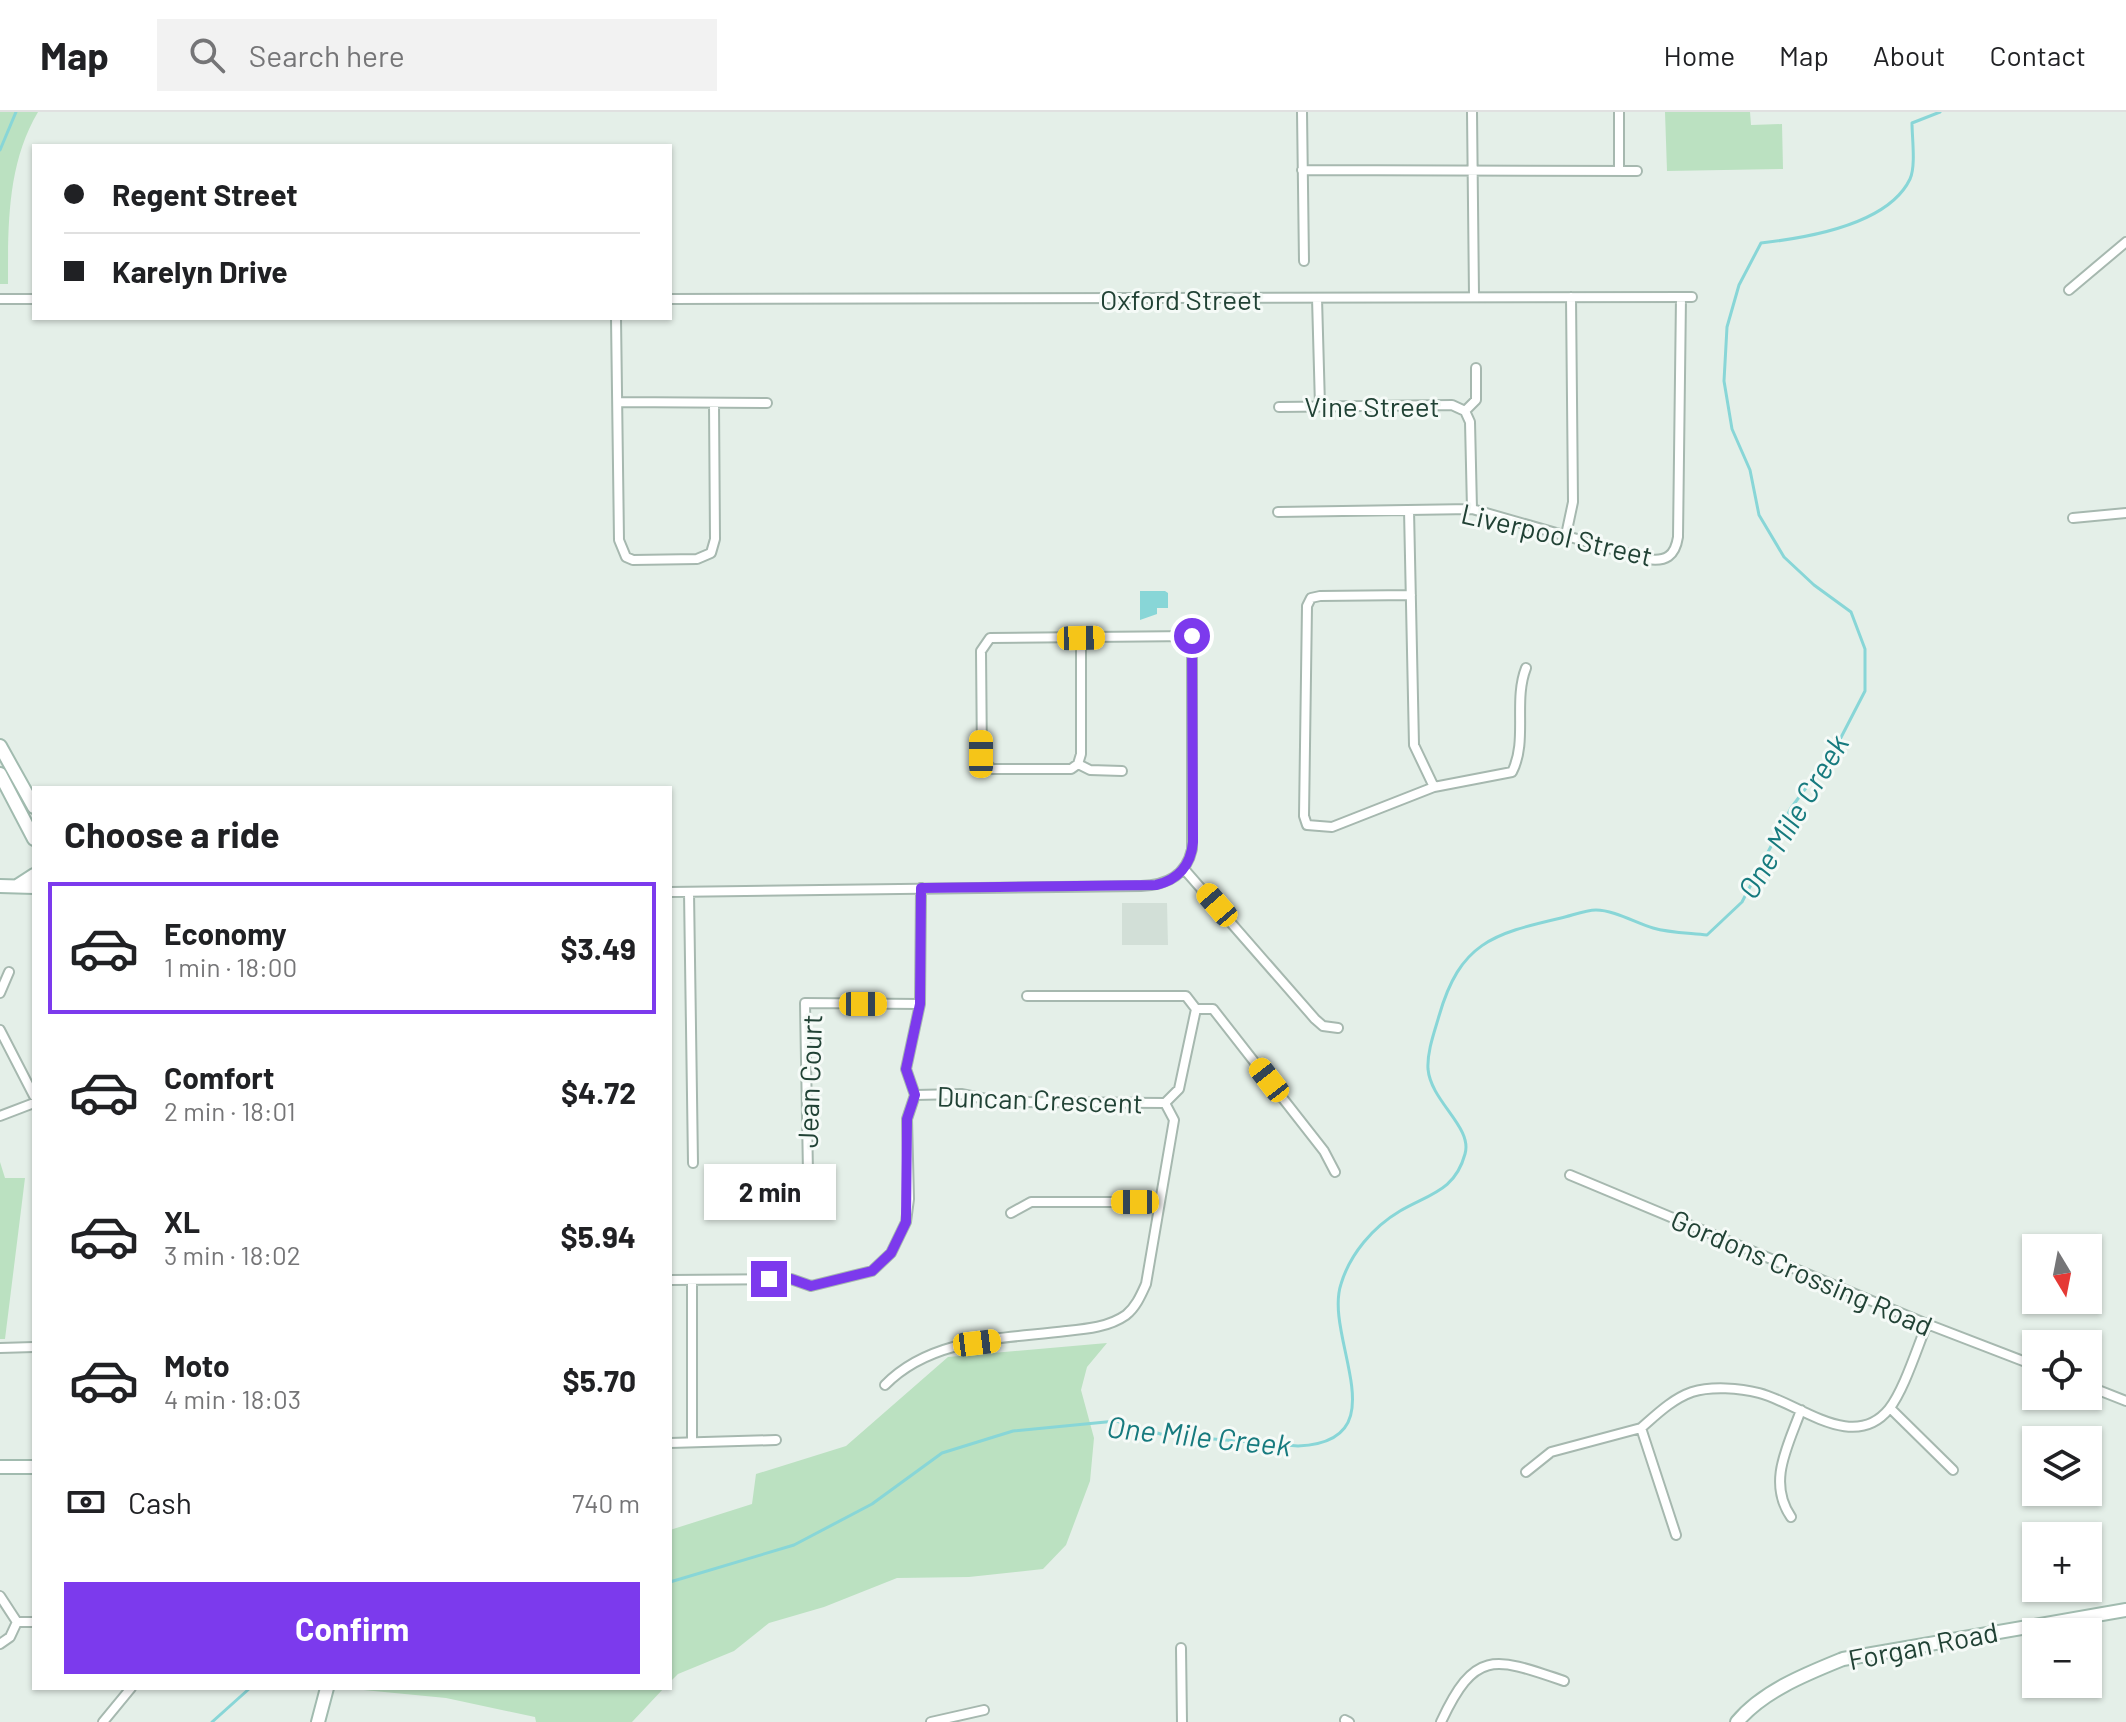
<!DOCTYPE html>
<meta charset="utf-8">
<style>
body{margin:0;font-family:Barlow,sans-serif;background:#f2f2f2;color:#202124;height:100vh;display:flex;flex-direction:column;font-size:30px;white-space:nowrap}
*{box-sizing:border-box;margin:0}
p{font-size:26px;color:#757577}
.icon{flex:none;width:44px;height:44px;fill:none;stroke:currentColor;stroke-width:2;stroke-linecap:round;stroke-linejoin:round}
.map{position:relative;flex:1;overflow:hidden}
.panel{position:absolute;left:32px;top:674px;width:640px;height:904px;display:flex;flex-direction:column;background:#fff;border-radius:0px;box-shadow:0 2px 6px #0004}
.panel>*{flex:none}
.guide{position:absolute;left:32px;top:32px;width:640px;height:176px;border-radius:0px;box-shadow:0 2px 6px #0004;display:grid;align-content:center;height:176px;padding:0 32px;background:#fff}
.needle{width:52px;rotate:170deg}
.controls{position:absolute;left:2022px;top:1122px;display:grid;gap:16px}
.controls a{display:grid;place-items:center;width:80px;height:80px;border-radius:0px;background:#fff;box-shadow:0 2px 6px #0004;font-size:40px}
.end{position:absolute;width:36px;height:36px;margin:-18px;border:10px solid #7c3aed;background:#fff;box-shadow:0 0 0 4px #fff}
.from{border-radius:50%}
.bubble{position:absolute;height:56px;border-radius:0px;background:#fff;box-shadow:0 2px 6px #0004;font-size:26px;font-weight:700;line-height:56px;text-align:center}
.car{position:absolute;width:24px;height:48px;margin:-24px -12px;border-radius:10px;box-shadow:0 0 6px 2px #0007;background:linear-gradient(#f5c518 24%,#345 0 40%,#f5c518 0 76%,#345 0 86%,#f5c518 0)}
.guide b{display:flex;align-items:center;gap:28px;height:76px;font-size:30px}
.guide b+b{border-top:2px solid #e0e0e0}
.guide i{width:20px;height:20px;background:#202124}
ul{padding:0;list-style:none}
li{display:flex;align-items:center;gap:24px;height:132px;margin:0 16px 12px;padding:0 16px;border:4px solid transparent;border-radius:0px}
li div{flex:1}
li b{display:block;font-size:30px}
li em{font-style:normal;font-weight:700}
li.on{border-color:#7c3aed}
li>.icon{width:72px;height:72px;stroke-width:1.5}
h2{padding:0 32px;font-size:36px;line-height:96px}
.pay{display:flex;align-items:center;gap:20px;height:88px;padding:0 32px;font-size:30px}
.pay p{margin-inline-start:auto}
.primary-button{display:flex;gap:16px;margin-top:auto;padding:16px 32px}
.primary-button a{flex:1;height:92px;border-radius:0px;background:#7c3aed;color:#fff;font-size:32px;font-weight:700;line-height:92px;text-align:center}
header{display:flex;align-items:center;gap:48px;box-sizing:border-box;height:112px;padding:0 40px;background:#fff;border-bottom:2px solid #e0e0e0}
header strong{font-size:38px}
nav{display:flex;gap:44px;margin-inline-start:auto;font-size:28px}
.search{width:560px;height:72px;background:#f2f2f2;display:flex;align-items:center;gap:20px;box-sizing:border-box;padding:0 28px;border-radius:0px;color:#757577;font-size:30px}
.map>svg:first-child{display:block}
.built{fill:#d2dfd7}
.green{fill:#bbe1c1}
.water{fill:#88d6d7}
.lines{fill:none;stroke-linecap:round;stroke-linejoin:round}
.stream{stroke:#88d6d7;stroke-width:3}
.street-casing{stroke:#a6b8af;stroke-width:12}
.secondary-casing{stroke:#a1bbaf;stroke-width:16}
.street{stroke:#fff;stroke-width:8}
.secondary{stroke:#fff;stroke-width:12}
.route{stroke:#7c3aed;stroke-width:10}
.labels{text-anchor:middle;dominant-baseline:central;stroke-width:6;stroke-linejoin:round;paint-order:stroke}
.street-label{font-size:28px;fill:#214235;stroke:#f5faf7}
.water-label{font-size:30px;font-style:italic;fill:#167a7e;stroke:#f5faf7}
</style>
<header>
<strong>Map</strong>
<div class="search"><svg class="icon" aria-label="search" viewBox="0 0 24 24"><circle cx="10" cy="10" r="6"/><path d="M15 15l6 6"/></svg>Search here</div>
<nav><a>Home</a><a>Map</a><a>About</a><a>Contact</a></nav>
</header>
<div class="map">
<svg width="2126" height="1610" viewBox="0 0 2126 1610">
<rect width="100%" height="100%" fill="#e4efe8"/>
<path class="built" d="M1122,791H1167L1168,833H1122Z"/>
<path class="green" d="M0,0H38C7,52 8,114 8,172H0Z
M1665,0H1750L1751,13L1782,12L1783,57L1667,59Z
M0,1050L5,1066H25L5,1227H0Z
M1107,1231L1087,1255L1081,1278L1094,1326L1090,1369L1066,1433L1043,1457L969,1465L897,1466L824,1495L769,1511L734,1539L678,1562L670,1570V1418L752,1392L756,1362L846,1334L948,1245Z
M343,1576H664L632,1610H536L535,1605L446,1586Z"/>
<path class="water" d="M1140,479H1165L1168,481V496H1157V502L1140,508Z"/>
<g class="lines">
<path class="stream" d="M0,38L16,0
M670,1470L794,1433L872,1392L942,1341L1013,1319L1116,1309L1164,1323L1298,1334C1401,1330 1323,1226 1341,1172C1350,1142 1373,1115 1400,1099C1429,1082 1455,1079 1465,1042C1473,1015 1431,990 1428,957C1427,940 1434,921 1439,904C1460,831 1492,822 1561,806C1571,804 1585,798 1596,798C1614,798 1636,811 1653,816C1670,821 1690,821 1707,823L1742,790L1791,696L1835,637L1865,579V537L1851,500L1814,473L1784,445L1759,403L1750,358L1732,317L1724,269L1727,215L1739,173L1761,131C1806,126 1888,113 1910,67C1916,54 1912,26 1912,11L1940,0
M212,1610L250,1576"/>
<g class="street-casing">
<path id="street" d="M1302,0L1304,149
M1472,0L1474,184
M1619,0V58
M1302,58L1637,59
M2069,178L2126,130
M1317,186L1320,294
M0,187H34
M670,187L1692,185
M616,206L619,428L626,445L633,448L697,447L711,441L715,427L714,291
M618,290L767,291
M1279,295L1452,293L1465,299L1470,310L1472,397
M1465,299L1476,288V256
M1409,398L1414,633L1434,675
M1278,400L1472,397L1647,447C1666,450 1675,444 1678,425L1681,185
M2073,406L2126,401
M1566,423L1573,390L1571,185
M1411,483L1320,484L1311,486L1307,494L1304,704L1307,713L1332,715L1434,675L1512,660C1528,629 1513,589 1526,556
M1078,652L1090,658L1122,659
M1184,757L1315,907L1323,914L1338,916
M670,780L1141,774C1167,773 1186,764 1192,737V524L990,526L981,539L982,647L992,657H1071L1078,652L1081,642V526
M689,780L693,1051
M0,881L9,860
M1027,884H1186L1196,897
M1196,897H1213L1324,1039L1335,1060
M0,918L34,984
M915,983L961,982L1001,990L1165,991
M0,1004L34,991
M808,1061L805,891L920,892
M1570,1063L1927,1212L2036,1254
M1011,1101L1031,1090H1160
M670,1168L791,1167L811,1174L872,1159L891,1141L906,1110L909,1087L907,1007L915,983L906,957L920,892L921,776
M0,1236L34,1235
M885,1273C932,1225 1004,1227 1066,1219C1087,1217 1109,1215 1126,1203C1136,1195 1141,1183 1146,1172L1174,1008L1165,991L1179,977L1196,897
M2088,1274L2126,1289
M1890,1296L1953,1358
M692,1328V1168
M670,1331L776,1328
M1526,1360L1551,1340L1641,1316
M1791,1405C1767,1370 1788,1334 1801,1298
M1676,1423L1641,1316C1656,1303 1672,1287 1692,1280C1711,1274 1740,1276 1759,1281C1799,1291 1853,1341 1889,1297C1904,1278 1917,1236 1927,1212
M0,1484L17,1510
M0,1532L10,1525L17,1510H34
M1181,1536L1182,1610
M1345,1608L1349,1610
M103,1610L131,1576
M931,1610L984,1598
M1441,1610C1475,1537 1494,1545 1564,1569"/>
</g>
<g class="secondary-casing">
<path id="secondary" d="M0,634L34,695
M0,662L34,727
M0,774L34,775
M17,774L34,763
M0,1355H34
M318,1610L327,1576
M1737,1610C1763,1579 1806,1562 1843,1547L2126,1498"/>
</g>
<use href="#street" class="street"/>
<use href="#secondary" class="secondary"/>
</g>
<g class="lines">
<path class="route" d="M769,1167H791L811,1174L872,1159L891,1141L906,1110L907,1007L915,983L906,957L920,892L921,776L1156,773C1178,768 1191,753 1193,730L1192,524"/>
</g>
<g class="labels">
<g class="street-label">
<text x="1181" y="187">Oxford Street</text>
<text x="1372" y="294">Vine Street</text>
<text transform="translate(1557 422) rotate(13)">Liverpool Street</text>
<text transform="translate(809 969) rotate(-88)">Jean Court</text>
<text transform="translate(1040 987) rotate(2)">Duncan Crescent</text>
<text transform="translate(1802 1160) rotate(23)">Gordons Crossing Road</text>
<text transform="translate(1923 1533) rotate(-11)">Forgan Road</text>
</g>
<g class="water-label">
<text transform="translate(1792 704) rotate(-59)">One Mile Creek</text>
<text transform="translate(1199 1323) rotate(6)">One Mile Creek</text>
</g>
</g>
</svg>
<div class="controls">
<a><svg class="needle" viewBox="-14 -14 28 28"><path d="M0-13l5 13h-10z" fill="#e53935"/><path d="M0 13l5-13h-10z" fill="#757577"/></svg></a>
<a><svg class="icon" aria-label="locate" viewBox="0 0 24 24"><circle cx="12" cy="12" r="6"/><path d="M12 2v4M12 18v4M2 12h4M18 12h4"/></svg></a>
<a><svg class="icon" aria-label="layers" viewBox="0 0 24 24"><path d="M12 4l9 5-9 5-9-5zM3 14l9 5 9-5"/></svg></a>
<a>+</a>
<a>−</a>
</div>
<i class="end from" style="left:1192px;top:524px"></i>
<i class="end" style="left:769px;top:1167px"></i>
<div class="bubble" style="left:704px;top:1052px;width:132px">2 min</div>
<i class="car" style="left:1081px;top:526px;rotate:89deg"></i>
<i class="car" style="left:981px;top:642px;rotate:0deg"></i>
<i class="car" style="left:1217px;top:793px;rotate:319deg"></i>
<i class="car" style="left:863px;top:892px;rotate:90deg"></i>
<i class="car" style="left:1269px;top:968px;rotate:322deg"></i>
<i class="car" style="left:1135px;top:1090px;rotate:270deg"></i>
<i class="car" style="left:977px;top:1231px;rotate:83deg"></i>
<div class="guide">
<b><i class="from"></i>Regent Street</b>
<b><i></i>Karelyn Drive</b>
</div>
<section class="panel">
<h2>Choose a ride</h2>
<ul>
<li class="on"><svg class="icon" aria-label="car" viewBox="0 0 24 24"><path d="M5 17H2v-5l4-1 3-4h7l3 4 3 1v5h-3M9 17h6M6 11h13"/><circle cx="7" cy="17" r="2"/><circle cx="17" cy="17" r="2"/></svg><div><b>Economy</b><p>1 min · 18:00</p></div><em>$3.49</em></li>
<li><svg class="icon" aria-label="car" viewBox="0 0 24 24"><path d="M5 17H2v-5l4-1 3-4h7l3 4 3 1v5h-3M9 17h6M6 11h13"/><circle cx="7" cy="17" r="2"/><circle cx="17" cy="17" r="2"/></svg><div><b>Comfort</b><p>2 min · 18:01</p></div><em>$4.72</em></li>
<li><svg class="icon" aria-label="car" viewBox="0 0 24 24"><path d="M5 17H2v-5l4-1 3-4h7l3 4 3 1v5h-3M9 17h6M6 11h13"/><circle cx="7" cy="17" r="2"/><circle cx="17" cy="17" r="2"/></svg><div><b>XL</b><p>3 min · 18:02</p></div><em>$5.94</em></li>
<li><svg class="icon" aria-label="car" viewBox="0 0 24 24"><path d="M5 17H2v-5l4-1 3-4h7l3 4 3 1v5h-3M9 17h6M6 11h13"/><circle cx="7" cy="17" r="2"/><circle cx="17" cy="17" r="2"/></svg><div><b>Moto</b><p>4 min · 18:03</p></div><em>$5.70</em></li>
</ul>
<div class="pay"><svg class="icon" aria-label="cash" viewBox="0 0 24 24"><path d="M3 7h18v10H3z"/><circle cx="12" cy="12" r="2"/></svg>Cash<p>740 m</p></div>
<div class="primary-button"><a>Confirm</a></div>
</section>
</div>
